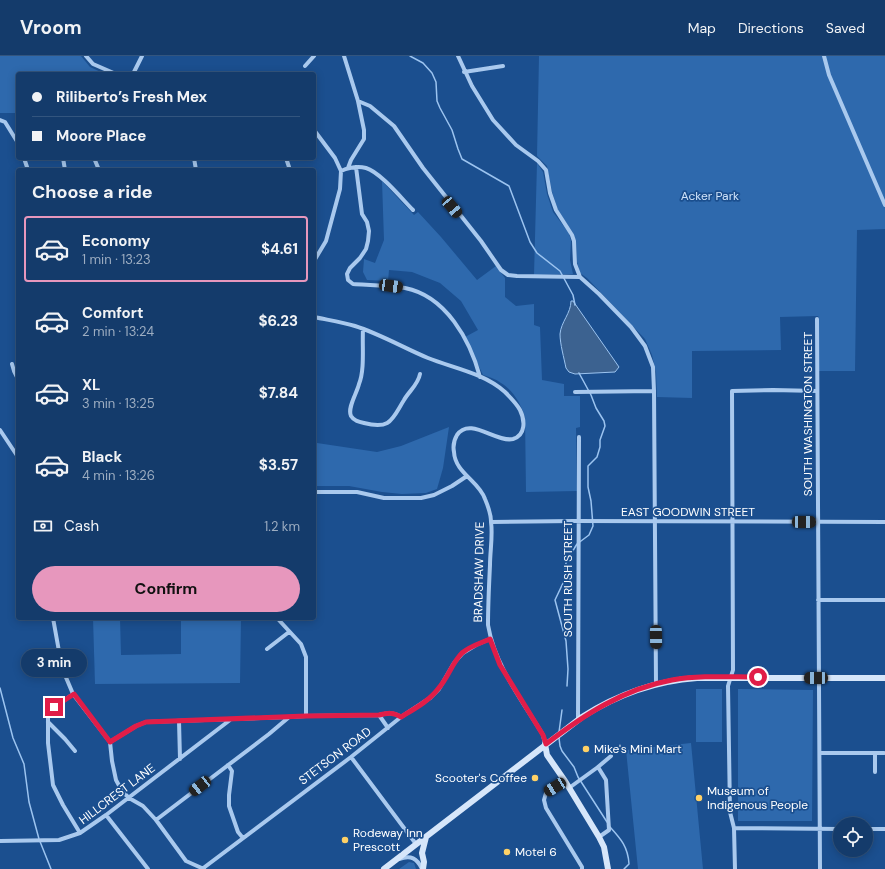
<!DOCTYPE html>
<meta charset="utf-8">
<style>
body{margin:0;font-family:"DM Sans",sans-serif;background:#1d4271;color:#f1f3f6;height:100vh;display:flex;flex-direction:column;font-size:15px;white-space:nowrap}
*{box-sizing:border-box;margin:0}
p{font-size:13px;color:#9dadc1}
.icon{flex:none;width:22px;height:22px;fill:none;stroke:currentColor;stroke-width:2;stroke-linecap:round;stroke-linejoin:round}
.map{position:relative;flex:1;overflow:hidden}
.drawer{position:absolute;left:16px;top:112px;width:300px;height:452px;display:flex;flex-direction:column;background:#143b6b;border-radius:4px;box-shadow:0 2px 10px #0003,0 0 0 1px #33557e}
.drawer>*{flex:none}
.guide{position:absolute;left:16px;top:16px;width:300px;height:88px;border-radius:4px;box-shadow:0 2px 10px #0003,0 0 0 1px #33557e;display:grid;align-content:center;height:88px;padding:0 16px;background:#143b6b}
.tools{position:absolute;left:833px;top:761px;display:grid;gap:8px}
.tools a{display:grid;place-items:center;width:40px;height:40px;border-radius:50%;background:#143b6b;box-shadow:0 2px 10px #0003,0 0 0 1px #33557e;font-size:20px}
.end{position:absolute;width:18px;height:18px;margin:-9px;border:5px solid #e11d48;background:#fff;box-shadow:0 0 0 2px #fff}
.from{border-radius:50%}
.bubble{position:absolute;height:28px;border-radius:14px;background:#143b6b;box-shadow:0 2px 10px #0003,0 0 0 1px #33557e;font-size:13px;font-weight:700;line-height:28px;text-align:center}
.car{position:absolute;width:12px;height:24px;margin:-12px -6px;border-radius:5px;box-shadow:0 0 3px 1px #0007;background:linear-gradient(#222 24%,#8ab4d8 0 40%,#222 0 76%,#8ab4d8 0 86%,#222 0)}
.guide b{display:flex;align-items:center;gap:14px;height:38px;font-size:15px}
.guide b+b{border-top:1px solid #33557e}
.guide i{width:10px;height:10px;background:#f1f3f6}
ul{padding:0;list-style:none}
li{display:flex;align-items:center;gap:12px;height:66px;margin:0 8px 6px;padding:0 8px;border:2px solid transparent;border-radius:4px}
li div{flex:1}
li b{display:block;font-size:15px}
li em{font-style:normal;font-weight:700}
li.current{border-color:#e797bd}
li>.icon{width:36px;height:36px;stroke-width:1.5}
h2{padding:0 16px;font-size:18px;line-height:48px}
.pay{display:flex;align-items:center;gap:10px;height:44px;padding:0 16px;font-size:15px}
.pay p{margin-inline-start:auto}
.action{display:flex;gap:8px;margin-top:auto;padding:8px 16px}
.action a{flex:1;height:46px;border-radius:24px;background:#e797bd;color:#111;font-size:16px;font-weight:700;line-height:46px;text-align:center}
header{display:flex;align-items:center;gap:24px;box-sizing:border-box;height:56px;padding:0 20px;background:#143b6b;border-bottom:1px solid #33557e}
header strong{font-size:19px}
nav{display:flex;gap:22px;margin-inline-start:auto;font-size:14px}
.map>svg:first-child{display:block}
.green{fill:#2e69ad}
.water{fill:#3c6290;stroke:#9cc4f0}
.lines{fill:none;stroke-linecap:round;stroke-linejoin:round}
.stream{stroke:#9cc4f0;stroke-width:1.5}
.street{stroke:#a9c9ee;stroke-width:4}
.secondary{stroke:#d6e6fa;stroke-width:6}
.route{stroke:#e11d48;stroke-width:5}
.poi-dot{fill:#ffd166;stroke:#1b4f8f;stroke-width:1.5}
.labels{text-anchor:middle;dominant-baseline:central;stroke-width:3.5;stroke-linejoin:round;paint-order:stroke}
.park-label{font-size:12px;fill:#cfe3fa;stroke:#1b4f8f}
.street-label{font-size:12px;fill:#fff;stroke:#1b4f8f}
.poi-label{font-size:12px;fill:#fff;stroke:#1b4f8f;text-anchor:start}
</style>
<header>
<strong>Vroom</strong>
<nav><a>Map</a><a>Directions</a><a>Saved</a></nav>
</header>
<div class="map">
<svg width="885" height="813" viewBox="0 0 885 813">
<rect width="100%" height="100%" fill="#1b4f8f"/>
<path class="green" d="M0,0H81L90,11L105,18H18V57H0Z
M539,0H885V173L857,174L855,315H819V262L818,260L780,261L781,294L692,295V342L657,341L656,316L652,299L645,283L587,222L580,217L577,206L576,185L573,177L558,154L552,136L547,110L537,100Z
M537,107L543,116L547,138L553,156L569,177L571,185L570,204L573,218L534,219Z
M382,125L414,159L418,156L441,181L477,224L496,210L505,222V241L516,250L534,248V269L540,271L542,324L564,328V340H580V371L576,372L577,435L526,436L525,361C521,348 513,334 501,327C496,323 489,321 483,319L465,281L478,274L461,245L440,227L412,216L389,214L388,225L367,224L363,216L364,203L375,207L384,184Z
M449,371L443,412L437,433L426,437L402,438L382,436L349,430H314V400H317V387L377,396L401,390Z
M93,562H120L121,599L181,598V562H241L240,627L95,628Z
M696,633H722V686H696Z
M738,633L813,634L812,765H738Z
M691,687L703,813H638L626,694Z
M409,806L414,807L416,813H399Z"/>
<path class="water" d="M571,245H573L619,311L615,316L575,318L569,316L566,312C564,302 560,288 560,278C561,266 571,257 571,245Z"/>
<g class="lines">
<path class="stream" d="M410,0L423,7L432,17L436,26L437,45L440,52L452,74L458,93L462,103L509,130L530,186L537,197L560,215L573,239L575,249
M567,630L568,613L566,585L555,544L564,525L566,507L569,501L577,488L589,479L593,470L591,445L588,431V410L597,401L600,391V384L605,370L604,365L596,352L591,339L579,317
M0,632L13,682L24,708L29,746L39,783L51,813
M559,676L562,654
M559,682L560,690L562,695L574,711L578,721L607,766
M610,771C621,783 628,791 629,808L624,813"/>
<path class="street" d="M86,0L93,8L116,18
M344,0L358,45L364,74V83L351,104L348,112
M458,0L472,30L493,64L516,89L538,105L546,114L550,137L556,154L572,179L574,185L575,208L580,221
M824,0L829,19L885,149
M305,10L314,0
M464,16L503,10
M133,18L142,0
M358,45L370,50L394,70L423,112L481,185L501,214L508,219L517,220L580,221L599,238L631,271L645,290L653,311L654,335L656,628
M0,64L5,66L18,87
M314,74L335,102L341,115L340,133L326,185L314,205
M24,102L28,114
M63,102L65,114
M94,102L99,114
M194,102L196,114
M286,102L290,114
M356,111L362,158L367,166L369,175L368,185L366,193L360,202L350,212L347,218L348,224L353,228C370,229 388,229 405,232C446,240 470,284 480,321
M341,115C348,112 358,110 366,112C380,116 402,143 413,154
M314,261C328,264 342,266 355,270C380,278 404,292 428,302C453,312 484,317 505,336C510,341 517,348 520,354C525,364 526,379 513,383C496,387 470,360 457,379C454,384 453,391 454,396C455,417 479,425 485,443C488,450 491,459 491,466C493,480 490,495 490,509C489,529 488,549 488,569C495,610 522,644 543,679L545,688
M817,263L820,813
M363,273C362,290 365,313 359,328C357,337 347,352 351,360C354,365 359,366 364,367C391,374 392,363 404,344C409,335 418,329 420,318
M12,308L14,315L18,323
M575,336L654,335
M0,374L18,401
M314,436H357L384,442H421L434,439L452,430L467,420
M491,466L574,465L885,466
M818,544H885
M53,562L62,612L73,638L110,686L112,705L116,724L122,735L129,742L143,750L156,764L186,805L204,813
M277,562L301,588L306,601V660
M267,593L289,576
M73,638L55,651L48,659V687L53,729L63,749L80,777
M379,659L388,672
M578,664L579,381
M179,665L180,703
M48,666L65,683L75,695
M110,686L136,670L146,666L288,661L306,660L379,659C387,657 394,656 401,661
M820,697H884
M875,697V716
M351,701L416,788
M228,709L232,715L229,739V750L238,776L243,782
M598,711L606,724L609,774L599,781
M565,725L546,737L544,744L546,752L582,811V813
M569,732L598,711L611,700
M106,759L148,813
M156,764L269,678L288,662
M734,772L840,773
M866,773H885
M0,785L59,784L80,777L106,759L230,664
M399,803C411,799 417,802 422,813
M202,813L351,701L401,661L430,642L439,633L454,607L463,597L476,589L490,583
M735,813L734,772L730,756L728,630L733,614L732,335L773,334L817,335"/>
<path class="secondary" d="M545,688L547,699L565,725L599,781L604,791L608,813
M384,813L582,661C618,638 655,625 697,622H885
M423,813L424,806L422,797L426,781"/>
</g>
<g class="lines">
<path class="route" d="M54,651L74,638L110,686L136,670L146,666L306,660L379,659C387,657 394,656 401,661C414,653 429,645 438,633C448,622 452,607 462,597C470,590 481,587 490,583L500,609L543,679L546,688C584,659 623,633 672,624C700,619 729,621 758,621"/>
</g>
<g class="poi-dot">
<circle cx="586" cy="693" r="4"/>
<circle cx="535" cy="722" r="4"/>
<circle cx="699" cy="742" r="4"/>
<circle cx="345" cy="784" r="4"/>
<circle cx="507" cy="796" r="4"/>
</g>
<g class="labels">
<g class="park-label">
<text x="710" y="140">Acker Park</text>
</g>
<g class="street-label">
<text transform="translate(808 358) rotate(-90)">SOUTH WASHINGTON STREET</text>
<text x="688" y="456">EAST GOODWIN STREET</text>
<text transform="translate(479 516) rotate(-89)">BRADSHAW DRIVE</text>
<text transform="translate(568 523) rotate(-90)">SOUTH RUSH STREET</text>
<text transform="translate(335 700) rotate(-37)">STETSON ROAD</text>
<text transform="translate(117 738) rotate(-37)">HILLCREST LANE</text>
</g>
<g class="poi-label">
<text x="594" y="693">Mike's Mini Mart</text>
<text x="527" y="722" text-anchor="end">Scooter's Coffee</text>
<text x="707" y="735">Museum of<tspan x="707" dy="14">Indigenous People</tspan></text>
<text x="353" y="777">Rodeway Inn<tspan x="353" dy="14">Prescott</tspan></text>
<text x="515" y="796">Motel 6</text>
</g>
</g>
</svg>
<div class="tools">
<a><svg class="icon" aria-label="locate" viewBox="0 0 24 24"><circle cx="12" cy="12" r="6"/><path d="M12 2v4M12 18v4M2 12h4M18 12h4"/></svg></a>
</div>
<i class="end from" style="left:758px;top:621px"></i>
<i class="end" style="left:54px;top:651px"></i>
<div class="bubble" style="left:21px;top:593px;width:66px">3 min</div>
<i class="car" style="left:452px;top:151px;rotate:140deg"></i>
<i class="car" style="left:391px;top:230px;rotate:98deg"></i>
<i class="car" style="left:804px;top:466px;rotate:90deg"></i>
<i class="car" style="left:656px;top:581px;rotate:179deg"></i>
<i class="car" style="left:816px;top:622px;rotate:270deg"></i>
<i class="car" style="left:200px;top:730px;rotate:232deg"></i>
<i class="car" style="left:555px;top:731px;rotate:239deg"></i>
<div class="guide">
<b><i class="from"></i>Riliberto’s Fresh Mex</b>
<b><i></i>Moore Place</b>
</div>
<section class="drawer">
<h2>Choose a ride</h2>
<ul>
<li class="current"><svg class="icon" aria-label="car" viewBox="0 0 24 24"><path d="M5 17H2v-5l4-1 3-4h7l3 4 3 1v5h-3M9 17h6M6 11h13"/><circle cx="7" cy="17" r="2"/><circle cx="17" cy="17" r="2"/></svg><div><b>Economy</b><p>1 min · 13:23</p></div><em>$4.61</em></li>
<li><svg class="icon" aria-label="car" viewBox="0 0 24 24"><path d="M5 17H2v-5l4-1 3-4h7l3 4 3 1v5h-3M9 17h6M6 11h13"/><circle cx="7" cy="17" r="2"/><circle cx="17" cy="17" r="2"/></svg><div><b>Comfort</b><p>2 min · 13:24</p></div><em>$6.23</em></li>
<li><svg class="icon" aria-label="car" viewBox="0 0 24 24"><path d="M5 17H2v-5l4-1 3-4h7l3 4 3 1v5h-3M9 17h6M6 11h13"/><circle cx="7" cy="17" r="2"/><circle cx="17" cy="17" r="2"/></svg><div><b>XL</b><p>3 min · 13:25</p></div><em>$7.84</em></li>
<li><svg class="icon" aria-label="car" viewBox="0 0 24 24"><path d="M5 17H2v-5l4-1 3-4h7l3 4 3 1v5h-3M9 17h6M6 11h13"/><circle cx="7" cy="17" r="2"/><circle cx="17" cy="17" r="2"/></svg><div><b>Black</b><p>4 min · 13:26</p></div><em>$3.57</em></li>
</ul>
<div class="pay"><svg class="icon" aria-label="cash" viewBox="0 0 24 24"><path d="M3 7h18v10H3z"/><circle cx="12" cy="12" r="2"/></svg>Cash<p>1.2 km</p></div>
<div class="action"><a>Confirm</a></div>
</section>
</div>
